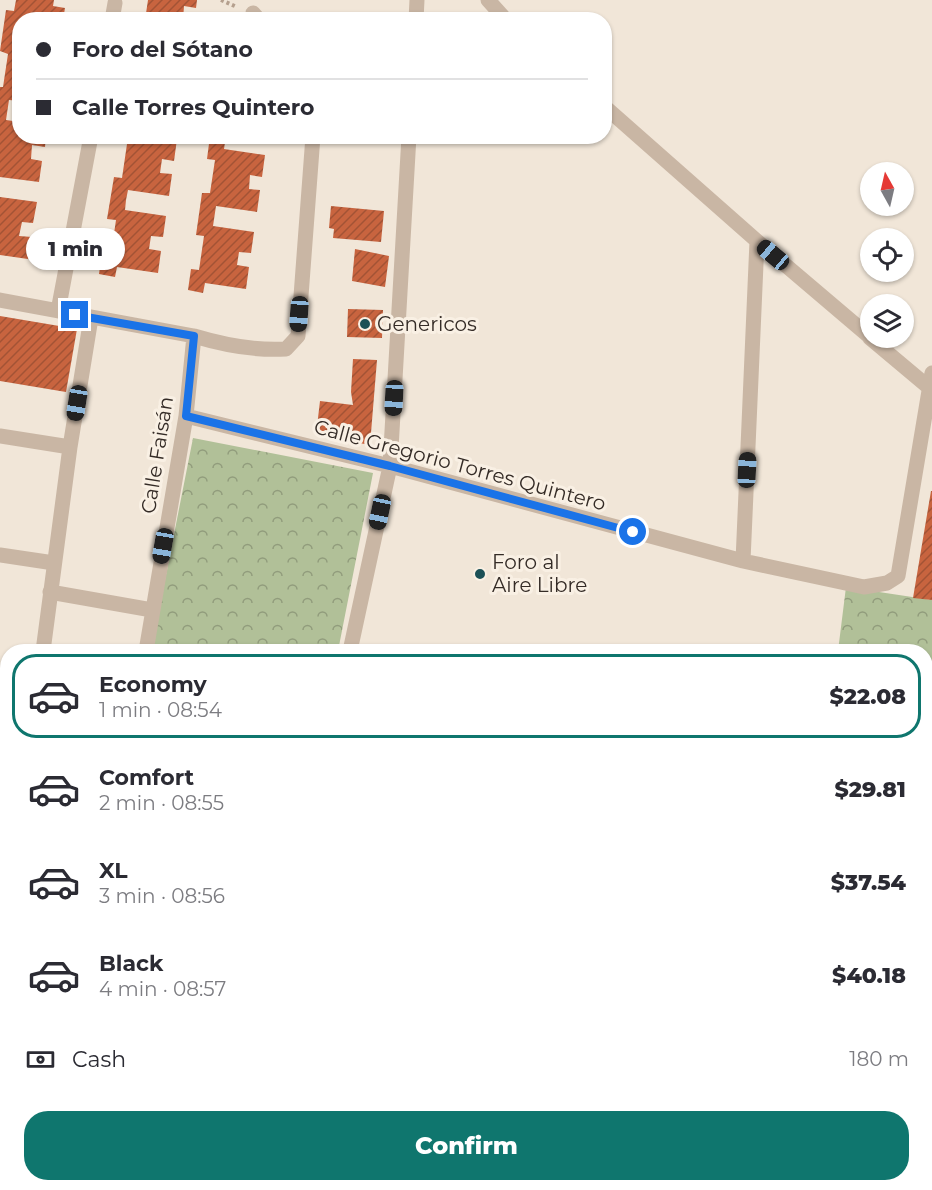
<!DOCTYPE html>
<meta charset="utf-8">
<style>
body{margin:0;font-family:Montserrat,sans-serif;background:#f2f2f3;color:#2b2b33;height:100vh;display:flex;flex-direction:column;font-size:22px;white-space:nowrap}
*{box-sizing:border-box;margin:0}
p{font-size:20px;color:#7c7c81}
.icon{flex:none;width:33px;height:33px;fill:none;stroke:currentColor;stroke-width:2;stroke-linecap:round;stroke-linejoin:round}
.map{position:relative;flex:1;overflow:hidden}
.sheet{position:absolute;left:0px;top:644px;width:933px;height:548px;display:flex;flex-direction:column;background:#fff;border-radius:24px 24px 0 0;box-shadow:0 2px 4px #0004}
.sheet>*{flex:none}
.hud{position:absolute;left:12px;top:12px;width:600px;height:132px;border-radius:24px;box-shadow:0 2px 4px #0004;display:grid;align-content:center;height:132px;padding:0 24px;background:#fff}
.needle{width:39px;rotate:352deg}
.fabs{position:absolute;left:860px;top:162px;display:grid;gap:12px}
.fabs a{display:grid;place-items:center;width:54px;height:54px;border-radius:50%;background:#fff;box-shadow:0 2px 4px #0004;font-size:30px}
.end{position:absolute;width:27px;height:27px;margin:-14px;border:8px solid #1a73e8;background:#fff;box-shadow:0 0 0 3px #fff}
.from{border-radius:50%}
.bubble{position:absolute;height:42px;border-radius:21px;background:#fff;box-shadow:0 2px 4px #0004;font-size:20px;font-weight:800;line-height:42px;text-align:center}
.car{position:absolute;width:18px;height:36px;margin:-18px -9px;border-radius:8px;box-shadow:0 0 4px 2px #0007;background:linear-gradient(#222 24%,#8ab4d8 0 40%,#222 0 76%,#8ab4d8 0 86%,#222 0)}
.hud b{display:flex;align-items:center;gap:21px;height:57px;font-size:22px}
.hud b+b{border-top:2px solid #e1e1e2}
.hud i{width:15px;height:15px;background:#2b2b33}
ul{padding:10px 0 0;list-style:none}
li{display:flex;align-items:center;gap:18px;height:84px;margin:0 12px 9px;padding:0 12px;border:3px solid transparent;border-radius:24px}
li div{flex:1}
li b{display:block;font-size:22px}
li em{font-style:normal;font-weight:800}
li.on{border-color:#0f766e}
li>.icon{width:54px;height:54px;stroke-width:1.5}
.pay{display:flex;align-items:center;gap:15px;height:66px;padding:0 24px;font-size:22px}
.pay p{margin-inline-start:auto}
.primary-button{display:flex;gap:12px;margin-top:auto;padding:12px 24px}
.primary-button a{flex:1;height:69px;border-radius:24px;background:#0f766e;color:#fff;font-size:24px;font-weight:800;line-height:69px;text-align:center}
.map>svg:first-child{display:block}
.park{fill:url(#park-crowns)}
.building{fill:url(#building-hatch)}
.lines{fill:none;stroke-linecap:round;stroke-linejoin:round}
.path{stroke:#b5a08e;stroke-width:4;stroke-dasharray:3 3;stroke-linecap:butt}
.minor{stroke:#c9b6a4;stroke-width:15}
.route{stroke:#1a73e8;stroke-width:8}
.poi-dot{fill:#1b5056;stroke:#f9f0e4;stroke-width:2}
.labels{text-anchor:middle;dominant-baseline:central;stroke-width:6;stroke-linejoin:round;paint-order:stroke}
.poi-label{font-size:20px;fill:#342b26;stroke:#f9f0e4;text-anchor:start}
.street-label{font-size:20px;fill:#342b26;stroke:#f9f0e4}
</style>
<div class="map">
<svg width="932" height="1190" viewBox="0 0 932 1190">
<defs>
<pattern id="park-crowns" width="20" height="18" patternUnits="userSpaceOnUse" patternTransform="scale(1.5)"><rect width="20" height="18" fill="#b1c098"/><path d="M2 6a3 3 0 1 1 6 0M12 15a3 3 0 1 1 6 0" fill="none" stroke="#919c7c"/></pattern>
<pattern id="building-hatch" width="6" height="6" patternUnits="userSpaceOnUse" patternTransform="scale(1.5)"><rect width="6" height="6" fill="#c8643f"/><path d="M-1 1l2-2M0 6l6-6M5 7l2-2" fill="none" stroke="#a35335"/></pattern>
</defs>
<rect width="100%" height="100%" fill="#f1e6d8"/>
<path class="park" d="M193,438L373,473L338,651H151Z
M846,587L932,600V1155L926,1154V651H838Z
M268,1184H735L734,1190H266Z"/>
<path class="building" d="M16,0H54L53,6L65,8L63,20H20L17,43H20V101L9,100L6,120L20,122V136H46L45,147L32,145L31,159L42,161L39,182L0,177V87H3L8,54L0,51L6,10L14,11Z
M148,0H197L196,8L184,6L183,20H145Z
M119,136H157L177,139L174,161L162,159L160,173L172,174L169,196L128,190L126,200L125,210L166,216L163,237L151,236L149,249L161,251L158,273L117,267L115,277L99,274L102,253L111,254L116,220L107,219L114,177L122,178L127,144L118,143Z
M210,136H226L224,149L265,155L262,177L250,175L249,189L260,190L257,212L216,206L213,226L254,232L251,253L239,252L237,265L249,267L246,289L205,283L203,293L188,290L191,269L199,270L204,236L196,235L202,193H210L215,160L207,159Z
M0,197L37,202L33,223L22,222L19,236L32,237L28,259L0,255Z
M331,206L384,211L381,242L333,238L334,229L329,228Z
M355,249L389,256L385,287L352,281Z
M348,309L383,310L382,338L347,337Z
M0,316L77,329L66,392L0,381Z
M353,359L377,360L370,445L316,435L320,401L353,405L351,392Z
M931,491H932V600L913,598Z"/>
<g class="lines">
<path class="path" d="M221,0L237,7
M926,1135L932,1136
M725,1190L726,1184"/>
<path class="minor" d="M488,0L506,20
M253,13L259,20
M112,20L115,3
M416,20L417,0
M604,106L757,241L870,337
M0,300L194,336C224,345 255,351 286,349L298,336L313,136
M58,311L91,136
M870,338L932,390
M186,416L390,466L743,561L864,587L887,583L898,576L932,373
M0,436L70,447
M0,555L54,563
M743,561L757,241
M50,592L152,610
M43,651L70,447L91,318
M146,651L186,416L194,336
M350,651L390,466L409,136
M0,684L8,686
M0,833L8,834
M48,1190L49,1184
M239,1190L241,1184"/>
</g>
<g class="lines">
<path class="route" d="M75,315L194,336L186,416L390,466L633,532"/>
</g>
<g class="poi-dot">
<circle cx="365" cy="324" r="6"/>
<circle cx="480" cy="574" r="6"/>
</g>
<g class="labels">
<g class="poi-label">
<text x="377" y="324">Genericos</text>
<text x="492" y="562">Foro al<tspan x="492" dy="23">Aire Libre</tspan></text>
</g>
<g class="street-label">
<text transform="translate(157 455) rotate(-81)">Calle Faisán</text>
<text transform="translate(460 465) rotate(15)">Calle Gregorio Torres Quintero</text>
</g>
</g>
</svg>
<div class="fabs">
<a><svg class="needle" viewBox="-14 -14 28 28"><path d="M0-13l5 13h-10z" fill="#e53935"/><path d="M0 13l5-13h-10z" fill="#7c7c81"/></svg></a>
<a><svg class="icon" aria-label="locate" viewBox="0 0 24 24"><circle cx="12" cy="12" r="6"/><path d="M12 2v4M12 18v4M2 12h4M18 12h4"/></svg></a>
<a><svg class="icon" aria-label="layers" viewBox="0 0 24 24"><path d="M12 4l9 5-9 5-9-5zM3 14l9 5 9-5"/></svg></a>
</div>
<i class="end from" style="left:633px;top:532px"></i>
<i class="end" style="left:75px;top:315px"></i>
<div class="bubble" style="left:26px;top:228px;width:99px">1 min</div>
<i class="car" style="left:773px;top:255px;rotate:310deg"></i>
<i class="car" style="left:299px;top:314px;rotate:184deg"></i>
<i class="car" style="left:394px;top:398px;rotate:183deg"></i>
<i class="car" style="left:77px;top:403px;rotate:189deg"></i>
<i class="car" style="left:747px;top:470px;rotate:3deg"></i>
<i class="car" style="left:380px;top:512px;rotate:192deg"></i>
<i class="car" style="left:163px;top:546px;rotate:190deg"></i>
<div class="hud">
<b><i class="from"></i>Foro del Sótano</b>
<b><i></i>Calle Torres Quintero</b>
</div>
<section class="sheet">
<ul>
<li class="on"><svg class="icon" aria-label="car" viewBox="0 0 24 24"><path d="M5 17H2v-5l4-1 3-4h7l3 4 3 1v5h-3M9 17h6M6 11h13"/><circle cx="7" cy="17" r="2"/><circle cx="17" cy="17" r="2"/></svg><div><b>Economy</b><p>1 min · 08:54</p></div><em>$22.08</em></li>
<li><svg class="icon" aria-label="car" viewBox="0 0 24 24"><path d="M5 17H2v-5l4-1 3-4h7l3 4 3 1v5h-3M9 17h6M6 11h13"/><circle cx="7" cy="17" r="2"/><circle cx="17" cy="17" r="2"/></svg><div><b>Comfort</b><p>2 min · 08:55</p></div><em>$29.81</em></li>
<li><svg class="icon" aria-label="car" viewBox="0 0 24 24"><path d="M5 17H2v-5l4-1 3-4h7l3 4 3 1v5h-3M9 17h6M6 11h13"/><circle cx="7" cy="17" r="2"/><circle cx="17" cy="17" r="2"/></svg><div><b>XL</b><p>3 min · 08:56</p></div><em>$37.54</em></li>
<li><svg class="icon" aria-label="car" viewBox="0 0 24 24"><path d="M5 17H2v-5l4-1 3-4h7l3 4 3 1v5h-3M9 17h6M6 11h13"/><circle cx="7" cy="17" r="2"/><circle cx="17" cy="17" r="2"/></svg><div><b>Black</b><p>4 min · 08:57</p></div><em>$40.18</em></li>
</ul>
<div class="pay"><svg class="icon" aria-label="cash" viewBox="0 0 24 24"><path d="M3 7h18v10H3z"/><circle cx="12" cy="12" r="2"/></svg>Cash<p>180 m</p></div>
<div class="primary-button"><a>Confirm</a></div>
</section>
</div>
